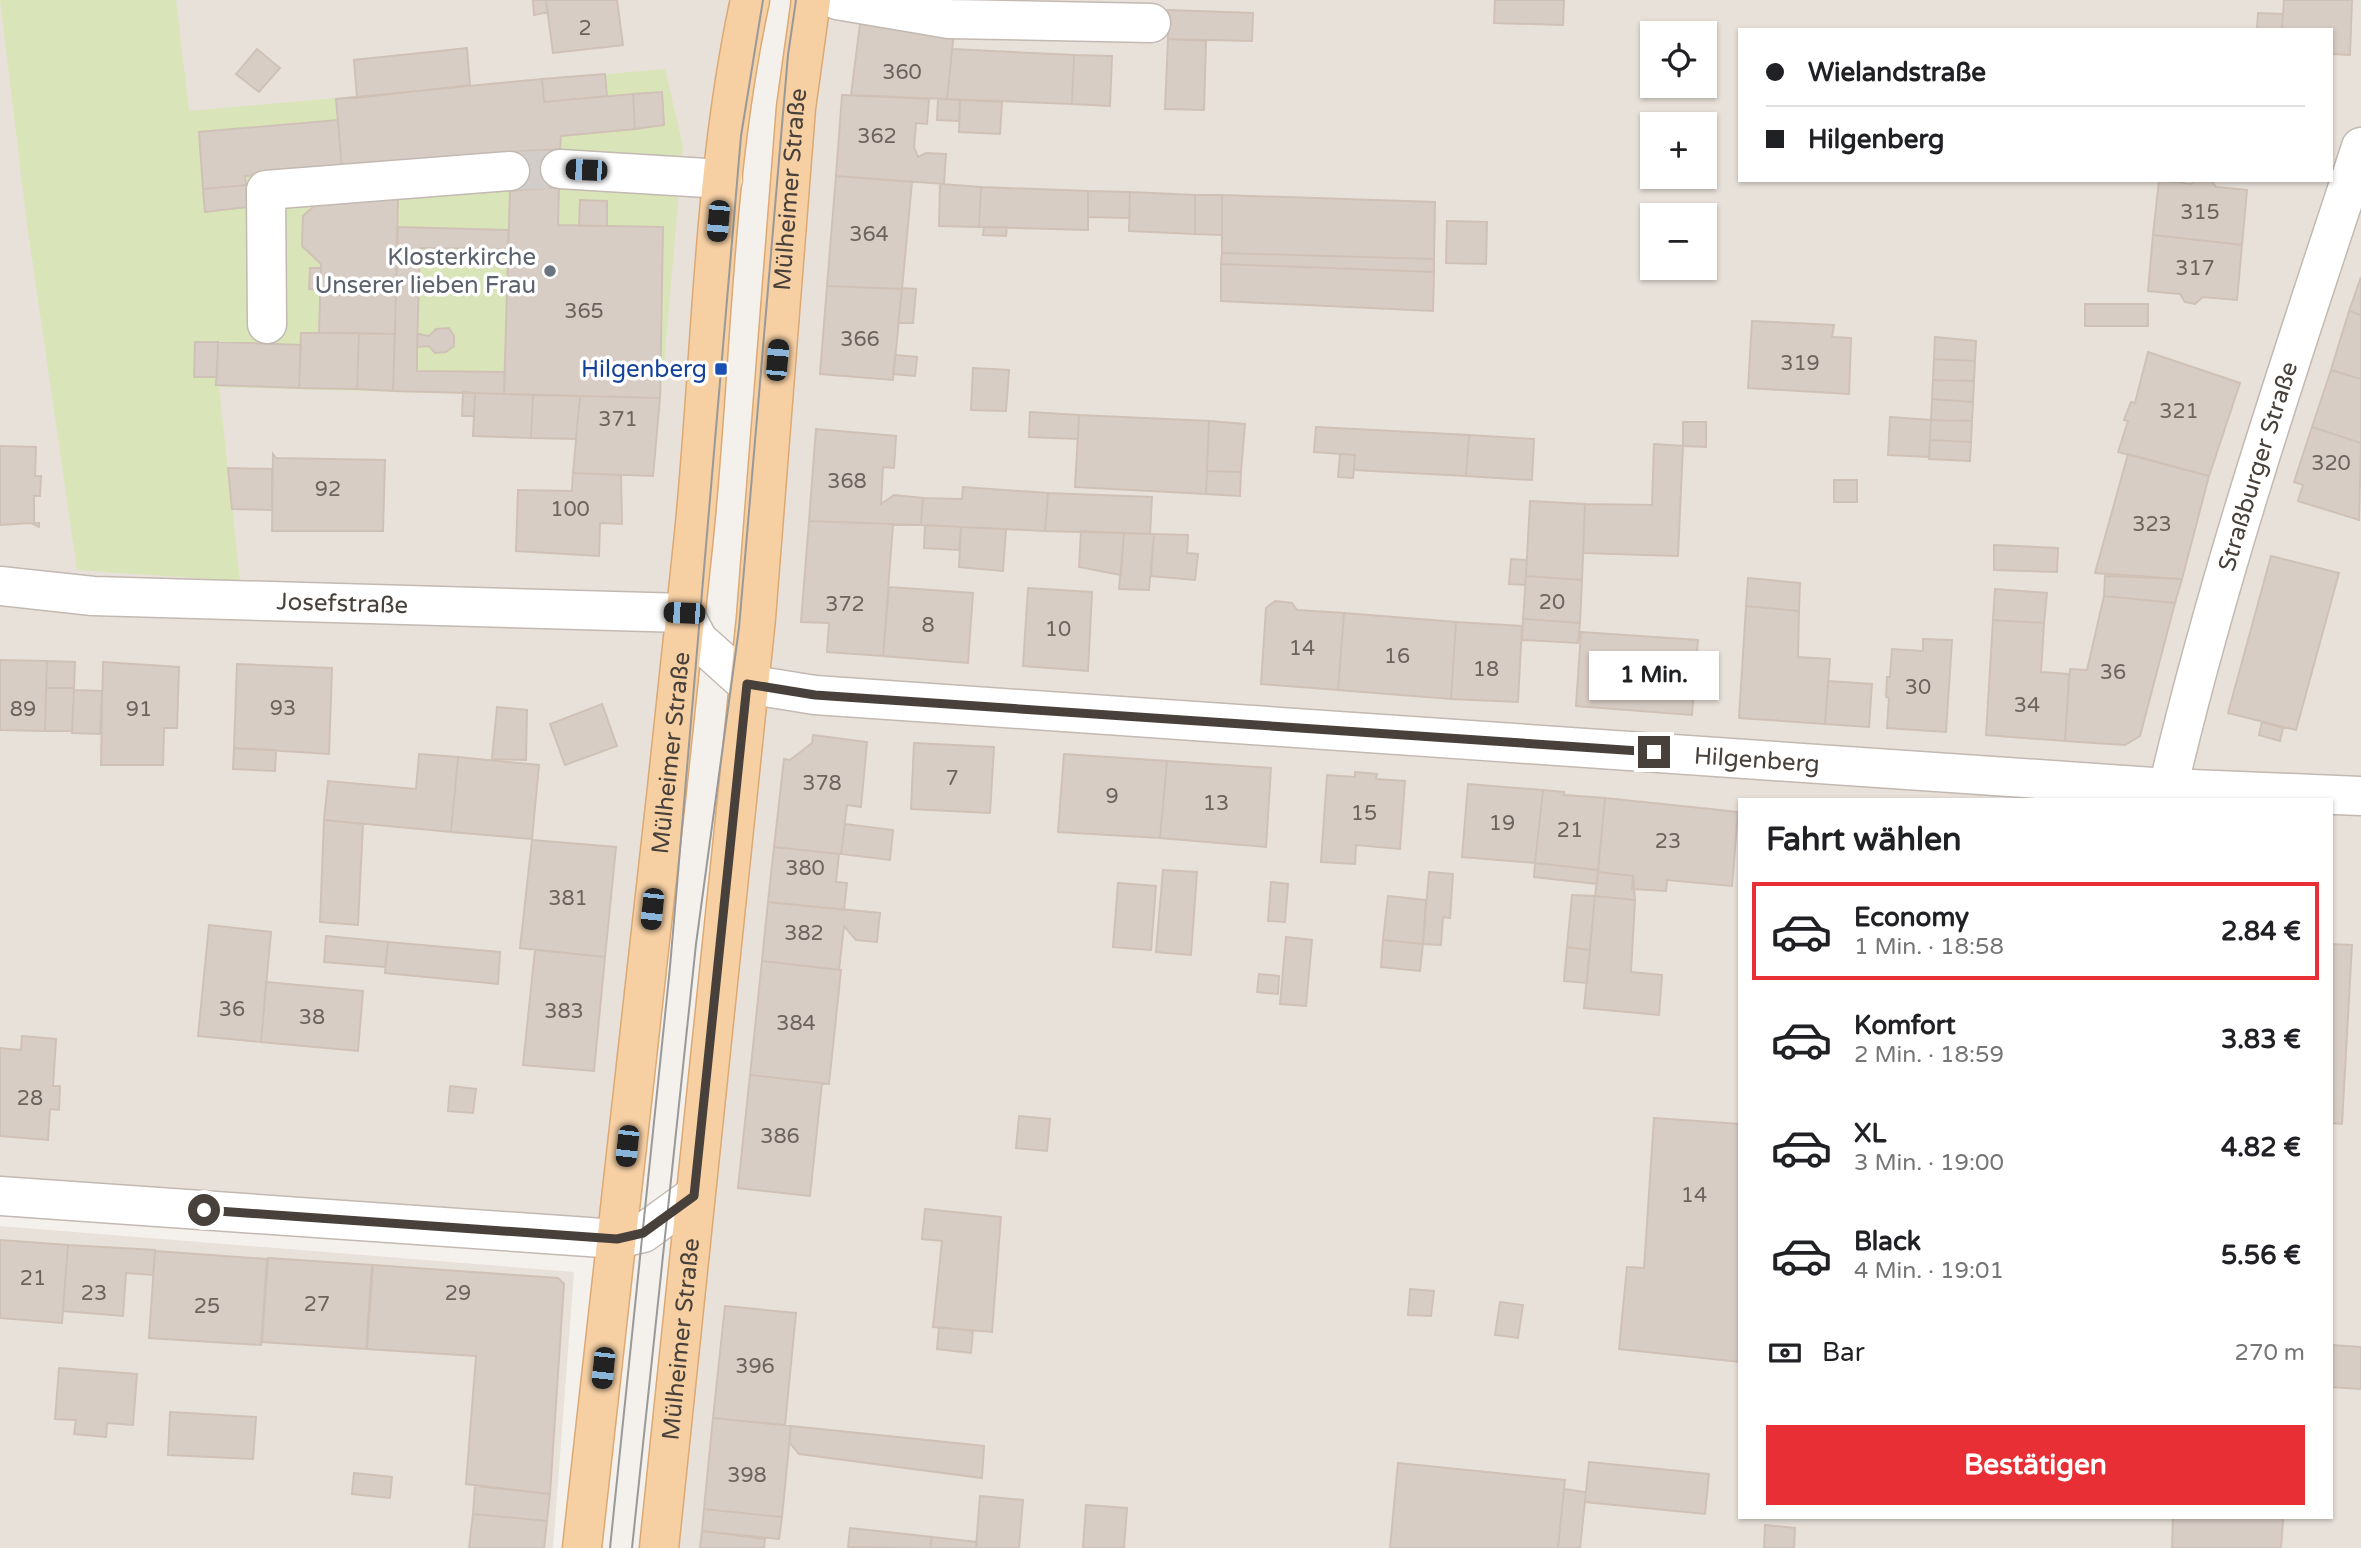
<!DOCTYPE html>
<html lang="de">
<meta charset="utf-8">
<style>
body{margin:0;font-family:"Varela Round",sans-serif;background:#f6f6f6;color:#202124;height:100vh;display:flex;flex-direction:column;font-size:26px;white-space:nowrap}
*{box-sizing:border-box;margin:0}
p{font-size:23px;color:#757577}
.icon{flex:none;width:38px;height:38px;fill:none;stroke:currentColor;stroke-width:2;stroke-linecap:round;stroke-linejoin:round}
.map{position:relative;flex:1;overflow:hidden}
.drawer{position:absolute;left:1738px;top:798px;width:595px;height:721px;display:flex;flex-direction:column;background:#fff;border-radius:0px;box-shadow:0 2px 5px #0004}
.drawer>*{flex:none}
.top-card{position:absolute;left:1738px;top:28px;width:595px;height:154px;border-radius:0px;box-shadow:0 2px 5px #0004;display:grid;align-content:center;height:154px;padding:0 28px;background:#fff}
.buttons{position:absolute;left:1640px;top:21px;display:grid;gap:14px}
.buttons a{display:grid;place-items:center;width:77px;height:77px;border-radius:0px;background:#fff;box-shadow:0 2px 5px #0004;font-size:35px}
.end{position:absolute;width:32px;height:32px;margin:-16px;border:9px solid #48403a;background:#fff;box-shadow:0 0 0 4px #fff}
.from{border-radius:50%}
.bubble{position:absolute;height:49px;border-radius:0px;background:#fff;box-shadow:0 2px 5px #0004;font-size:23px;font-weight:800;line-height:49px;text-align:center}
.car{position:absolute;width:21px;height:42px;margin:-21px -10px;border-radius:9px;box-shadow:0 0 5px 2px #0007;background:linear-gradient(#222 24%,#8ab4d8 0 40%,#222 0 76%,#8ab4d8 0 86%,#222 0)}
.top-card b{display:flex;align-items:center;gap:24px;height:66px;font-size:26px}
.top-card b+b{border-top:2px solid #e0e0e0}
.top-card i{width:18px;height:18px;background:#202124}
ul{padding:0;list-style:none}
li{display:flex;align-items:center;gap:21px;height:98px;margin:0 14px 10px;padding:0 14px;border:4px solid transparent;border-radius:0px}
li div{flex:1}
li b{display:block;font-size:26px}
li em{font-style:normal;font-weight:800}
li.selected{border-color:#e82f35}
li>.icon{width:63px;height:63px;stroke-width:1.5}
h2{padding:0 28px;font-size:32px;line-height:84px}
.pay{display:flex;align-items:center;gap:18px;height:77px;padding:0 28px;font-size:26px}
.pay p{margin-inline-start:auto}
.cta{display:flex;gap:14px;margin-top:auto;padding:14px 28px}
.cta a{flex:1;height:80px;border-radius:0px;background:#e82f35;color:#fff;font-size:28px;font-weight:800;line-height:80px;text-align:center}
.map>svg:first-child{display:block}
.residential{fill:#e8e1da;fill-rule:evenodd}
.green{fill:#d9e5b8}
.building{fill:#d8cdc5;stroke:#d0c1b6;stroke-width:2}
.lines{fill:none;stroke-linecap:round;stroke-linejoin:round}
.minor-tunnel{stroke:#d2cdc8;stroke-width:38;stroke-dasharray:38 19;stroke-linecap:butt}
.minor-casing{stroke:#c2b9b2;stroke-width:41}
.major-casing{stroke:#dba974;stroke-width:41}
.minor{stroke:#fff;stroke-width:38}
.major{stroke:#f6cfa3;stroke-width:38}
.tram{stroke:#999;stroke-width:2}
.route{stroke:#48403a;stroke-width:9}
.worship-dot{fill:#6b7280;stroke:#fff;stroke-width:2.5}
.transit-dot{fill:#1a4fb4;stroke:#fff;stroke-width:2.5}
.labels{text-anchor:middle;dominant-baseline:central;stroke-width:7;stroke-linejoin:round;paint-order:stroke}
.number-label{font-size:21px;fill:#6c635d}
.street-label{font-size:24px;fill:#48403a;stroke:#fff}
.worship-label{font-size:24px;fill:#5b616d;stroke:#fff;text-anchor:end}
.transit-label{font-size:24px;fill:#164399;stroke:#fff;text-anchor:end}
</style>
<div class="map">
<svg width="2361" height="1548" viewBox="0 0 2361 1548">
<rect width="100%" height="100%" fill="#f4f0ec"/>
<path class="residential" d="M0,0H750L617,1239L0,1196Z
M811,0H2361V1548H643ZM1740,30H2331V180H1740ZM1652,33H1704V86H1652ZM1652,124H1704V177H1652ZM1652,215H1704V268H1652ZM1740,800H2331V1517H1740Z
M0,1226L574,1272L553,1548H0Z"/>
<path class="green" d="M0,0H176L189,111L665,69L683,146L661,399L219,387L240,581L77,570L27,224Z"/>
<path class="building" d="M533,0H546L548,12L534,15Z
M546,0H617L623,45L553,53Z
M1495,0H1564L1563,25L1494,23Z
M2284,0H2352L2350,55L2331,54V30H2282Z
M1168,10L1253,13L1252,41L1168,39Z
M2258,13L2283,14L2282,30H2257Z
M860,24L954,32L947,99L851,95Z
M1168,39L1206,41L1204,110L1165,109Z
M467,48L470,85L357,98L354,60Z
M257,49L280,68L259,92L236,74Z
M952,49L1074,55L1072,104L947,99Z
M1074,55L1112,56L1110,106L1072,104Z
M605,74L607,96L544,102L542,79Z
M542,79L544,102L633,94L635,129L561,136L560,149L342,169L336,99Z
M662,92L664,125L635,129L633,94Z
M842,95L929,99L927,124L916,123L914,147L918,157L926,153L946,154L944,184L836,176Z
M938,99L960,100L959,121L937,120Z
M960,100L1002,102L1000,134L959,132Z
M338,120L342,169L245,176L246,185L203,189L199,132Z
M560,149L559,187L510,191V152Z
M836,176L912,182L902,289L827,286Z
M2159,180L2191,184L2195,180H2211L2216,187L2247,190L2242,245L2153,235Z
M940,184L981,187L979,227L939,226Z
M246,185L247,207L205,212L203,189Z
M559,187L558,225L663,227L660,398L504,394L510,191Z
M981,187L1088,191V230L979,227Z
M1088,191L1130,192L1129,218L1088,217Z
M1130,192L1195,195V234L1129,231Z
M398,194L395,334L319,333L321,264L302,246L303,216L322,199Z
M1195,195H1222V235L1195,234Z
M1222,195L1435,202L1434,259L1222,253Z
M580,200L607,201V226H579Z
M1447,221L1487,222L1486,264L1446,263Z
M398,227L508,230V249L420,248L417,347V371L505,372L504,394L393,391Z
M984,227H1007L1006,236L983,235Z
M2153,235L2242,245L2237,300L2203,297L2195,304L2185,302L2180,294L2148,291Z
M1222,253L1434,259V272L1221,264Z
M1221,264L1434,272L1433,311L1221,301Z
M310,268H321L320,290L309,289Z
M2361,277V315L2349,311Z
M827,286L902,289L893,380L820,374Z
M902,288L916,289L913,323H898Z
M2085,304H2148V326H2085Z
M2349,311L2361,315V379L2331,370Z
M1752,321L1834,325L1832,337L1851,338L1849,394L1748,388Z
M449,328L454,336V346L446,352L435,353L429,346L417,347L418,334L429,336L436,329Z
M301,333H359L357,389L299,388Z
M359,333L395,334L393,391L357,389Z
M1935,337L1976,341L1975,361L1934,359Z
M195,342H218L217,377H194Z
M218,342L301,345L299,388L216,385Z
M2148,352L2240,383L2209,476L2118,452L2128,421L2124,420L2131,402L2135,403Z
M895,355L917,357L915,376L893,374Z
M1934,359L1975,361L1974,381L1933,380Z
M973,368L1009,370L1006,411L971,410Z
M2331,370L2361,379V443L2312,427Z
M1933,380L1974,381L1973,402L1932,399Z
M463,392L475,393L474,416H462Z
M475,393L533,395L531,438L473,436Z
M533,395L580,396L576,439L531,438Z
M580,396L660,398L653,476L573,473Z
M1932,399L1973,402L1972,421L1931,420Z
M1030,412L1079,415L1078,439L1029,437Z
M1079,415L1209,421L1206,494L1075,487Z
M1890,417L1931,420L1929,457L1888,455Z
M1931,420L1972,421L1971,442L1930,440Z
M1209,421L1245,424L1241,472L1207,471Z
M1683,422H1706V447L1683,446Z
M1316,427L1469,435L1466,476L1354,470L1355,455L1314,452Z
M2312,427L2361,443L2359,520L2298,501L2303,485L2294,482Z
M816,429L896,436L894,468L883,467L881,504L894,495L923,498L921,525L809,521Z
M1469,435L1534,439L1532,480L1466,476Z
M1930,440L1971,442L1970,461L1929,459Z
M1654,444L1683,446L1678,556L1583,553L1585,504L1652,505Z
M0,446L36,447L35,476H41L40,496H34V523H39V527L31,523L0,525Z
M273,454L276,458L385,460L383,531H272Z
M1340,454L1355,455L1353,478L1338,477Z
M2128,454L2209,476L2182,579L2095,573Z
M228,468L272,469V510L232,509Z
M1207,471L1241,472L1240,496L1206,494Z
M573,473L621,475L622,524L600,523L599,556L516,551L518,490L572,491Z
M1834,480H1857V502H1834Z
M963,487L1048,493L1045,531L921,525L923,498L962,499Z
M1048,493L1152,497L1150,534L1045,531Z
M1530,501L1585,504L1582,580L1526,576Z
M809,521L893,524L883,656L827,652L829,623L801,622Z
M925,525L961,527L959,550L924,548Z
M961,527L1006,529L1003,571L959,567Z
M1081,531L1124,533L1121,575L1079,567Z
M1124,533L1154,534L1149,590L1119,589Z
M1154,534L1188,535L1187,553L1198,554L1195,580L1151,576Z
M1994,545L2058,548L2057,572L1994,570Z
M2271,556L2339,573L2296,730L2228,713Z
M1511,559L1527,560L1525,585L1509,584Z
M1526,576L1582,580L1580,623L1523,619Z
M2105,576L2182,579L2175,603L2104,596Z
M1748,578L1800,583L1799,611L1746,606Z
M889,587L973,593L968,663L883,656Z
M1028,588L1092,592L1088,671L1023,666Z
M1995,589L2047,593L2044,623L1993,620Z
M2104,596L2175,603L2140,736L2125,745L2065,741L2070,669L2087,670Z
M1275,601L1292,603L1297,610L1344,613L1338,690L1261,684L1266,608Z
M1746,606L1799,611L1798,657L1830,659L1825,724L1739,718Z
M1344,613L1456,622L1451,699L1338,690Z
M1523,619L1580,623L1578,643L1522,640Z
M1993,620L2044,623L2041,672L2069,674L2065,741L1986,735Z
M1456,622L1522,626L1518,702L1451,699Z
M1581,632L1698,640L1692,715L1576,706Z
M1923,639L1952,640L1946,732L1887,728L1889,698L1886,697L1887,677H1890L1892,649L1923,651Z
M0,660L47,661L45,731L0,730Z
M47,661L75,662L74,688H46Z
M103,662L179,667L177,728H164L163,765H101Z
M237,664L332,668L329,754L234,748Z
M1828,681L1872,684L1869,727L1825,724Z
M46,688H74L72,731H45Z
M74,690L102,691L100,734L72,733Z
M602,704L617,746L565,765L550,724Z
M497,707L527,710L526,760L492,759Z
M2262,722L2283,728L2280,741L2259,735Z
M813,735L867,742L861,807L847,805L841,854L774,847L784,759L790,760L812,743Z
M914,743L994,747L990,813L911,809Z
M234,748L276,750L275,771L233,769Z
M419,754L458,757L451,832L324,820L328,781L416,789Z
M1064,754L1167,761L1160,838L1058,832Z
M458,757L539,765L532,839L451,832Z
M1167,761L1271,768L1266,847L1160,838Z
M1355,772L1377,774L1376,779L1405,781L1400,849L1356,845L1355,864L1321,862L1327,775L1355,777Z
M1468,784L1543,790L1535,863L1462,857Z
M1543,790L1564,792V795L1605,798L1598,870L1535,863Z
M1605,798L1738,812L1732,886L1667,880L1666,891L1632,889L1633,876L1598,872Z
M324,820L363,824L358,925L320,922Z
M845,824L893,830L890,860L841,854Z
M532,840L616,847L605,957L520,948Z
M774,847L839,854L836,882L847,883L844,910L768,902Z
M1535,863L1598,870L1597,884L1534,877Z
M1163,870L1197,872L1191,955L1156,952Z
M1429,872L1453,874L1450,918L1443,917L1441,945L1423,944Z
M1598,872L1633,876L1635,900L1595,896Z
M1271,882L1288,884L1285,922L1268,921Z
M1118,883L1156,886L1151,950L1113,947Z
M1572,895L1595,896L1590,950L1567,947Z
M1388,896L1426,900L1423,944L1383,940Z
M1595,896L1635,900L1631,972L1662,975L1659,1015L1584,1008Z
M768,902L880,913L877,942L856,940L844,926L839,970L762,961Z
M209,925L271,932L261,1042L198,1036Z
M326,936L388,942L385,967L324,962Z
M1286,937L1312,940L1306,1006L1280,1004Z
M1383,940L1423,944L1420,971L1381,967Z
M388,942L500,952L498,984L385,973Z
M2331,944L2352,945L2342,1124L2331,1123Z
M1567,947L1590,950L1587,983L1564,981Z
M535,950L605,957L594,1071L523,1065Z
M762,961L841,970L829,1084L750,1075Z
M1259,974L1279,976L1278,994L1257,992Z
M266,982L363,991L358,1051L261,1042Z
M22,1036L56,1039L53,1086H60L59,1110L50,1109L48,1140L0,1136V1048L21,1050Z
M750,1075L822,1083L810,1196L738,1188Z
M450,1086L476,1089L473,1113L448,1111Z
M1019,1116L1050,1119L1047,1151L1016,1148Z
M1654,1118L1740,1124V1362L1619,1349L1627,1267L1644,1268Z
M925,1209L1001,1217L992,1332L933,1327L942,1241L922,1239Z
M0,1240L68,1245L62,1323L0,1318Z
M68,1245L155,1250L153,1275L126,1273L123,1316L63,1311Z
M155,1251L267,1259L261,1345L149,1338Z
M268,1258L372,1265L366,1349L262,1342Z
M373,1265L558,1278L564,1284L550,1494L466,1484L476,1356L367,1349Z
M1410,1289L1434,1291L1431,1316L1408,1315Z
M1500,1302L1523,1305L1518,1338L1495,1335Z
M725,1306L796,1313L785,1425L713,1418Z
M939,1327L973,1331L971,1353L937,1349Z
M2331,1345L2361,1347V1389L2331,1387Z
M59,1368L137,1374L133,1425L107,1423L106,1437L74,1434L76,1420L55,1419Z
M170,1412L256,1417L253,1459L168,1455Z
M713,1418L791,1426L782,1517L704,1509Z
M791,1426L984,1446L982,1478L799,1454L789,1442Z
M1589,1462L1709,1474L1705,1514L1585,1502Z
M1398,1463L1565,1480L1558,1548H1390Z
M354,1473L392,1477L390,1498L352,1494Z
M475,1486L550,1494L547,1521L473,1514Z
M1564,1489L1586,1492L1580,1548H1558Z
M980,1496L1023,1500L1019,1548H976Z
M1086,1505L1127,1508L1124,1548H1083Z
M704,1509L782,1517L779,1539L702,1531Z
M473,1514L547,1521L544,1548H469Z
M2173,1517H2281L2283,1520L2281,1548H2172Z
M1765,1525L1795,1528L1794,1548H1764Z
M850,1528L932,1537L930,1548L848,1547Z
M702,1531L765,1539L764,1548H700Z
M932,1537L977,1542L976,1548H930Z"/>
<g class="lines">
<path class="minor-tunnel" d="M510,171L560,169"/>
<g class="minor-casing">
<g id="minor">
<path d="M837,0L949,19L1151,23"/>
<path d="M560,169L723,179"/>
<path d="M267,324L266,190L510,171"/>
<path id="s1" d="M0,586L93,596L684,613L698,640L747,684L815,695L2168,788L2361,796"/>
<path id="s2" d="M2168,788C2219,571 2291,359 2361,147"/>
<path d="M0,1196L617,1239L643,1233L694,1196"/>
</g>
</g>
<g class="major-casing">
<g id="major">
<path id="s3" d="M582,1548C620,1214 658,879 693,544C712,363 711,179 750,0"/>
<path id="s4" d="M659,1548L756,618L796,108L811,0"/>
</g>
</g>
<use href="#minor" class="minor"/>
<use href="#major" class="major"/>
<path class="tram" d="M610,1548L670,967L741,136L763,0
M632,1548L696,944L739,628L788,55L796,0"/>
</g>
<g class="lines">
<path class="route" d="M204,1210L617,1239L643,1233L694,1196L747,684L815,695L1654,752"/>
</g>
<circle class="worship-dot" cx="550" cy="271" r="7"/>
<rect class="transit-dot" x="714" y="362" width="14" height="14" rx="3.5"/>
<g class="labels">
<g class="number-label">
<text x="585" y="28">2</text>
<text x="902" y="72">360</text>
<text x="877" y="136">362</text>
<text x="2200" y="212">315</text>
<text x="869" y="234">364</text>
<text x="2195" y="268">317</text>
<text x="584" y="311">365</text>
<text x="860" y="339">366</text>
<text x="1800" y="363">319</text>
<text x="2179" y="411">321</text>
<text x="618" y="419">371</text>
<text x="2331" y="463">320</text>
<text x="847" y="481">368</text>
<text x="328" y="489">92</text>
<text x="570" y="509">100</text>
<text x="2152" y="524">323</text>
<text x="1552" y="602">20</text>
<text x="845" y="604">372</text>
<text x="928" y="625">8</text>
<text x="1058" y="629">10</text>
<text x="1302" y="648">14</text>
<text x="1397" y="656">16</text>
<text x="1486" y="669">18</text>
<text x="2113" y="672">36</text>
<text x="1918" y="687">30</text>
<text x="2027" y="705">34</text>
<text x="283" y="708">93</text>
<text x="23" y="709">89</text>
<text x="139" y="709">91</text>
<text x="952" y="778">7</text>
<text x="822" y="783">378</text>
<text x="1112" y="796">9</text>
<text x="1216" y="803">13</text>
<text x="1364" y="813">15</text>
<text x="1502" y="823">19</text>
<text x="1570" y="830">21</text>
<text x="1668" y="841">23</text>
<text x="805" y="868">380</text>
<text x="568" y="898">381</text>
<text x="804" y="933">382</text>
<text x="232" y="1009">36</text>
<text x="564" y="1011">383</text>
<text x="312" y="1017">38</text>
<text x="796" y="1023">384</text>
<text x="30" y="1098">28</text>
<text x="780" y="1136">386</text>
<text x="1694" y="1195">14</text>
<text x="33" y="1278">21</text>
<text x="94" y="1293">23</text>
<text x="458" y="1293">29</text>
<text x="317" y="1304">27</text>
<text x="207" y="1306">25</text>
<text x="755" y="1366">396</text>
<text x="747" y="1475">398</text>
</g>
<g class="street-label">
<text stroke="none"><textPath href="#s4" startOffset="1365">Mülheimer Straße</textPath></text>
<text stroke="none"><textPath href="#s2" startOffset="334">Straßburger Straße</textPath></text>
<text stroke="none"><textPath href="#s1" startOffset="343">Josefstraße</textPath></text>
<text stroke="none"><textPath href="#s3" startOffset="800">Mülheimer Straße</textPath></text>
<text stroke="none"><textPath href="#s1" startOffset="1794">Hilgenberg</textPath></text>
<text stroke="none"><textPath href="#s4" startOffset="210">Mülheimer Straße</textPath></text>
</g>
<g class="worship-label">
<text x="536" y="257">Klosterkirche<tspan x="536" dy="28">Unserer lieben Frau</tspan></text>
</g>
<g class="transit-label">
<text x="707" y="369">Hilgenberg</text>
</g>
</g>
</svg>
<div class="buttons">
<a><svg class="icon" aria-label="locate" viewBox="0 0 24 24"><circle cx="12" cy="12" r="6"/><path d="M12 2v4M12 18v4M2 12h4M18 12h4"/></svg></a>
<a>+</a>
<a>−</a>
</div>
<i class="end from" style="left:204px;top:1210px"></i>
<i class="end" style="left:1654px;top:752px"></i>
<div class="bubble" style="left:1589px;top:651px;width:130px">1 Min.</div>
<i class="car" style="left:586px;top:170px;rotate:272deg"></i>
<i class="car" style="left:718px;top:221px;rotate:185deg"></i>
<i class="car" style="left:777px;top:360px;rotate:5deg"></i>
<i class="car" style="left:684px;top:613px;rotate:272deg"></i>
<i class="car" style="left:652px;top:909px;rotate:186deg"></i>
<i class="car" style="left:627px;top:1146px;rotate:186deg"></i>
<i class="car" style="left:603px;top:1368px;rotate:186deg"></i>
<div class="top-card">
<b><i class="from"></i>Wielandstraße</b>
<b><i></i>Hilgenberg</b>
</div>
<section class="drawer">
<h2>Fahrt wählen</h2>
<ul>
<li class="selected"><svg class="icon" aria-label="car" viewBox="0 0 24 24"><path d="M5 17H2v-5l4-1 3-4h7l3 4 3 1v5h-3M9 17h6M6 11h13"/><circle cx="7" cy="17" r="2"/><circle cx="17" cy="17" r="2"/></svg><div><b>Economy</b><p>1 Min. · 18:58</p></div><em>2.84 €</em></li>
<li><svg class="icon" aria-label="car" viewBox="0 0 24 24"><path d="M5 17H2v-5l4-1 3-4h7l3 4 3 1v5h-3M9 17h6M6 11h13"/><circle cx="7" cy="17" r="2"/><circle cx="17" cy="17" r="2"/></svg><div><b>Komfort</b><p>2 Min. · 18:59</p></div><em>3.83 €</em></li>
<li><svg class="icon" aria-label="car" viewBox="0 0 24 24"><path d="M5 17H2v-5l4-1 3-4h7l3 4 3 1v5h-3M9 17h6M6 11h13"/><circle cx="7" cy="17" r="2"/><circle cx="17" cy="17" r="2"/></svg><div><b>XL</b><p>3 Min. · 19:00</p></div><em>4.82 €</em></li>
<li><svg class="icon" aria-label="car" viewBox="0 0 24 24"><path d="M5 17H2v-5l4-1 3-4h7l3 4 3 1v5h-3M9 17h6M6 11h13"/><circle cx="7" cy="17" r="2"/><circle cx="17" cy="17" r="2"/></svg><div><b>Black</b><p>4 Min. · 19:01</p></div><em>5.56 €</em></li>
</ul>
<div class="pay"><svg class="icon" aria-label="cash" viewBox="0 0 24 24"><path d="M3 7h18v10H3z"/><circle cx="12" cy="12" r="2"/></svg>Bar<p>270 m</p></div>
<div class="cta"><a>Bestätigen</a></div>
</section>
</div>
